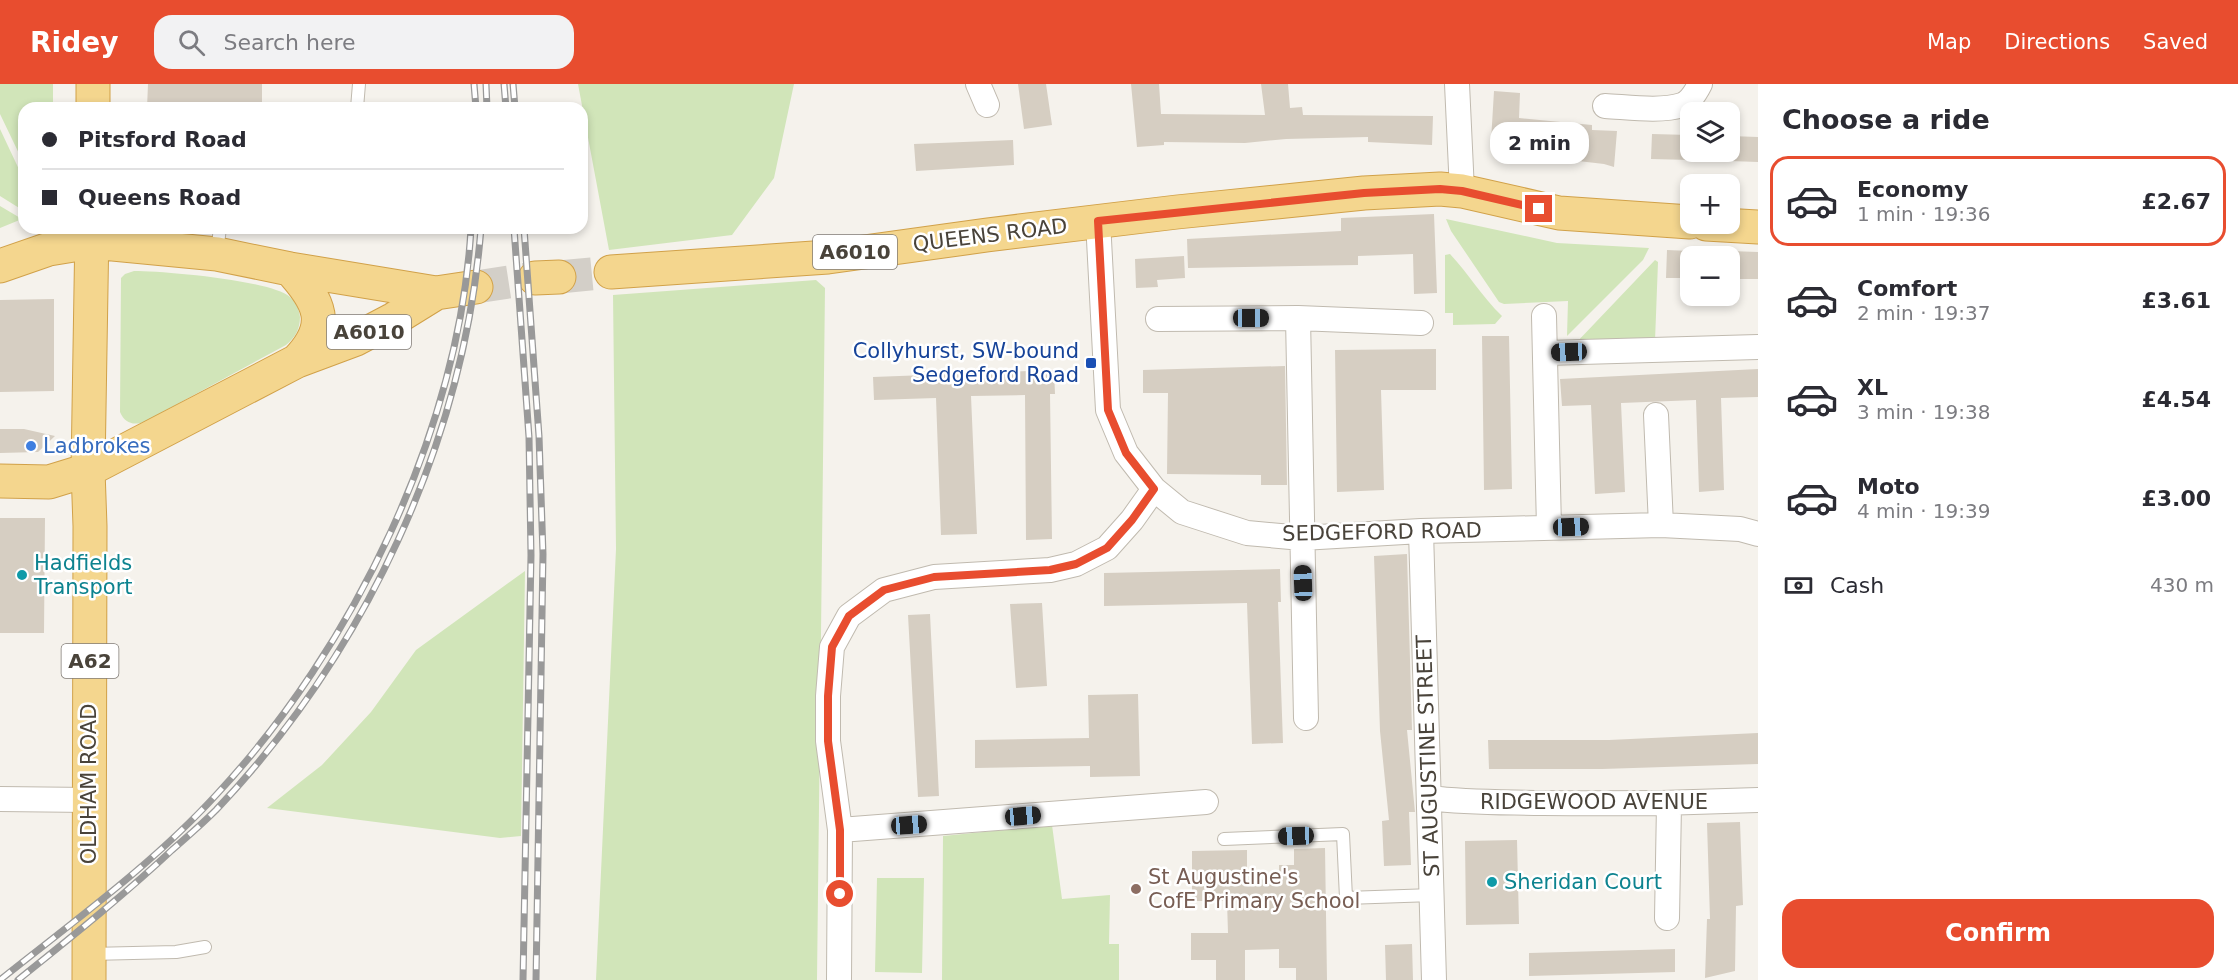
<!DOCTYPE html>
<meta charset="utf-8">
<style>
body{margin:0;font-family:"DejaVu Sans",sans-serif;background:#f2f2f3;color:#2b2b33;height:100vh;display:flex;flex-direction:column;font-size:22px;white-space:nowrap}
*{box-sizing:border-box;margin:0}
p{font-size:20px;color:#7c7c81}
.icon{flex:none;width:33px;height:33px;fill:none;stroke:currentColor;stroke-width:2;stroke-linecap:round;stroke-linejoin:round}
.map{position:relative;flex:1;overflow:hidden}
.details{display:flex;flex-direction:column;background:#fff;width:480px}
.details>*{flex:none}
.top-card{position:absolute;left:18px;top:18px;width:570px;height:132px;border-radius:18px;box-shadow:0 3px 9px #0003;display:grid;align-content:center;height:132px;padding:0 24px;background:#fff}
.controls{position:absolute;left:1680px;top:18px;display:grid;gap:12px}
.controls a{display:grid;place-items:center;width:60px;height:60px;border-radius:12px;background:#fff;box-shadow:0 3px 9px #0003;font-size:30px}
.end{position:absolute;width:27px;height:27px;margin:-14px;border:8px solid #e84d2f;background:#fff;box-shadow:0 0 0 3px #fff}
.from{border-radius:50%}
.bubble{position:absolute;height:42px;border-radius:18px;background:#fff;box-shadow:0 3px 9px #0003;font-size:20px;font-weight:700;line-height:42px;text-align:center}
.car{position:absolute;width:18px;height:36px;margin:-18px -9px;border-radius:8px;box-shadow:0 0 4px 2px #0007;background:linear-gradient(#222 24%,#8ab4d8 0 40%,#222 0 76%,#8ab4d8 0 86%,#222 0)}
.top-card b{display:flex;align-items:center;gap:21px;height:57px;font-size:22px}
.top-card b+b{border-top:2px solid #e1e1e2}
.top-card i{width:15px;height:15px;background:#2b2b33}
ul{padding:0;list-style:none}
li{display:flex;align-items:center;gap:18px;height:90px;margin:0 12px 9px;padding:0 12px;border:3px solid transparent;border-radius:18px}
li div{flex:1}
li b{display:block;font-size:22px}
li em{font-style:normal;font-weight:700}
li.current{border-color:#e84d2f}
li>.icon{width:54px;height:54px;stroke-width:1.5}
h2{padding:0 24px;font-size:27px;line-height:72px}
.pay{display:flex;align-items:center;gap:15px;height:66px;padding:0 24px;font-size:22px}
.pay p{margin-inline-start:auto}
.primary-button{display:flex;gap:12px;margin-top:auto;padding:12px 24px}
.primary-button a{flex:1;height:69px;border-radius:18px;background:#e84d2f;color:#fff;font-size:24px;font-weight:700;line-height:69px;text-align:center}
header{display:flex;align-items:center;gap:36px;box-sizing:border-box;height:84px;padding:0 30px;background:#e84d2f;color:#fff}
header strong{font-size:28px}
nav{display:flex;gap:33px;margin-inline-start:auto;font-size:21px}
.search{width:420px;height:54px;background:#f2f2f3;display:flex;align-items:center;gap:15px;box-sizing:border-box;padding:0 21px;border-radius:18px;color:#7c7c81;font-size:22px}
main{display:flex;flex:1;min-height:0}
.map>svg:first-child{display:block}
.green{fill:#d1e5b9}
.building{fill:#d6cec2}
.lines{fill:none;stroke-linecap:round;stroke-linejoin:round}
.trunk-tunnel{stroke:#d3cfc8;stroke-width:33;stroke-dasharray:33 16;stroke-linecap:butt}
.service-casing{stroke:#c0baaf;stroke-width:14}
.minor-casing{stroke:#c0baaf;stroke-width:26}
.trunk-casing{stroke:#d1a149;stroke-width:35}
.service{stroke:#fff;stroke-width:12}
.minor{stroke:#fff;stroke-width:24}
.trunk{stroke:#f4d68e;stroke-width:33}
.rail-casing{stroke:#999;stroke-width:7}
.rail{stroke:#fff;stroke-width:4.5;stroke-dasharray:14;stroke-linecap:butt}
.route{stroke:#e84d2f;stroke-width:8}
.transit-dot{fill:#1a4fb4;stroke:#fff;stroke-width:2}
.shop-dot{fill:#3f7fe0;stroke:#fff;stroke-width:2}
.culture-dot{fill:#0f9aa8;stroke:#fff;stroke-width:2}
.education-dot{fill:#8d6e63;stroke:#fff;stroke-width:2}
.labels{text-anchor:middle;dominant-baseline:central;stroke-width:5;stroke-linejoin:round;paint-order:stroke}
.shield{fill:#fff;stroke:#807b75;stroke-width:1.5}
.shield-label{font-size:20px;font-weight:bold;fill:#49433a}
.street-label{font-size:21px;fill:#49433a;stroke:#fff}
.transit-label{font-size:21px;fill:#164399;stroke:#fff;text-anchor:end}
.shop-label{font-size:21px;fill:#366cbe;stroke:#fff;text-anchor:start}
.culture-label{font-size:21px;fill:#0d838f;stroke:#fff;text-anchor:start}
.education-label{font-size:21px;fill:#785e54;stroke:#fff;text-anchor:start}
</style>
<header>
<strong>Ridey</strong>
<div class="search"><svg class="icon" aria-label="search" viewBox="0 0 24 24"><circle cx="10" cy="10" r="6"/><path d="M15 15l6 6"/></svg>Search here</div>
<nav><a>Map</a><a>Directions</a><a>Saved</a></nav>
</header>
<main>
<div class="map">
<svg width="1758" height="896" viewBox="0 0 1758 896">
<rect width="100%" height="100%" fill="#f5f2ec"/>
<path class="green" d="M0,0H53V24H24V80L0,30Z
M578,0H794L774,94L732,151L609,166Z
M0,45L24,96V127L0,112Z
M0,122L22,135L0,144Z
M1446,135L1557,159L1649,164L1643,176L1567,252L1568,217L1504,220L1499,218L1451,147Z
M1450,170C1469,190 1482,213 1502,232L1495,240L1453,241V229H1445V171Z
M1655,176L1658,178L1655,257L1575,260Z
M134,187C163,187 270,196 290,213C296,218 299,225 300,233C300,245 295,254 286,261L146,337C135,342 125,340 120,328L121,194L125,190Z
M816,196L825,204L817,896H596L616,465L613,211Z
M525,487L521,752L500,754L267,724L322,681L371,628L416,566Z
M1052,741L1062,815L1110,811L1109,860H1119V896H942L943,752Z
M877,794H924L922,889L875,888Z"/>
<path class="building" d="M148,0H262V24H147Z
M1018,0H1046L1052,41L1024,45Z
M1131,0H1159L1161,30L1265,31L1261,0H1288L1290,24L1302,23L1303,31L1433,32L1432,61L1368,58V53L1286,55L1245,59L1164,58V61L1137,63Z
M1494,7L1520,9L1519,34L1592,41V46L1617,47L1614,83L1604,80L1544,73L1545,60L1491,57Z
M1652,50L1690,51V76L1651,75Z
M1730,52L1758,53V78L1730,77Z
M1013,56L1014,81L916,87L914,60Z
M1434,130L1437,209L1414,210L1413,170L1358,172V181L1188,184L1187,155L1341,147V134Z
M1667,166L1690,167V194H1666Z
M1730,167L1758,168V195H1730Z
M1184,172L1185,194L1157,196L1158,203L1136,204L1135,175Z
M54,215V307L0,308V216Z
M1482,252H1509L1512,405L1484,406Z
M1436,265V306H1381L1384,406L1337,408L1335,266Z
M1285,282L1287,401H1261V391L1167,390L1168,309H1143V286Z
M1758,285V313L1721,314L1724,406L1699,408L1696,316L1621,319L1625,408L1595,410L1591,321L1562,322L1560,295Z
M1054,286L1055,310H1050L1052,455L1026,456L1025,311L971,312L977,450L941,451L936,314L874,316L873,293Z
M0,345H24L55,352L38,368L0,369Z
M0,434H45L44,549H0Z
M1407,470L1412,646H1407L1415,728H1409L1411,781L1384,782L1382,737L1389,736L1380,647L1374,472Z
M1280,485L1281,518H1278L1283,659L1252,660L1247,519L1104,522V489Z
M1042,519L1047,602L1016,604L1010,520Z
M930,530L939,712L918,713L908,531Z
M1138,610L1140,692L1090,693V682L975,684V656L1089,654L1088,611Z
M1758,649V680L1602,685H1489L1488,656H1609Z
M1740,738L1743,821L1736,822L1735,887L1705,894L1707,835H1710L1707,739Z
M1517,756L1519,840L1466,841L1465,757Z
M1325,764L1327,896H1296V884H1279V865L1245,866V896H1216V876H1191V849H1228L1227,817H1192V767L1247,766V796L1279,795V781H1294V765Z
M1412,860L1413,896H1386L1385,861Z
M1675,865V888L1529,892V869Z"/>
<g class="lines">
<path class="trunk-tunnel" d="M559,193L611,188
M476,203L535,194"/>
<g class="service-casing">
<path id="service" d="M357,24L359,0
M217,168L220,144
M1224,755L1343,750L1346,814L1433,811
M90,870L176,868L205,863"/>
</g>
<g class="minor-casing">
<path id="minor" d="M978,0L987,21
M1457,0L1462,107
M1605,22C1627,23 1661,28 1682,21C1690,18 1696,8 1700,0
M1098,137L1108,326L1126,369L1154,405L1182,428L1247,449L1302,454L1421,447L1661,441L1740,445L1758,450
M1544,232L1549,444
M1298,234L1421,239
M1158,235L1298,234L1306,634
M1546,269L1758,263
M1656,331L1661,441
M1421,447L1434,896
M1430,714C1467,719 1505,718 1543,719C1615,720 1686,719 1758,716
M0,715L89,716
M840,746L1206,718
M1667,834L1669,720
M839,896L840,746L828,657V612L832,563L849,532L884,506L934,493L1050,486L1076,480L1107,464L1132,436L1154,405"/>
</g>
<g class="trunk-casing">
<path id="trunk" d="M93,24V0
M1706,140L1758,143
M0,182L49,165L92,158L217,170L290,185L436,209L476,203
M290,185C320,218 332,241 297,277
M611,188L828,173L987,151L1177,128L1364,109L1440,105L1462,107L1559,129L1690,138
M535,194L559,193
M0,397L49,398L88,386L297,277L356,255L394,235L436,209
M89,896L90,442L88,386L92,144"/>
</g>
<use href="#service" class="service"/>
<use href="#minor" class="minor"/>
<use href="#trunk" class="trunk"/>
<g class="rail-casing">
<path id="rail" d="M474,0L476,24
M486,0L487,24
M504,0L506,24
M513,0L515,24
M514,144L529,353L531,471L523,896
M524,144L539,352L543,470L536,896
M0,896C74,837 153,780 217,710C353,564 460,345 471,144
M18,896C70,854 123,812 172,766C187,753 202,740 216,726C364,570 464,359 481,144"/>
</g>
<use href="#rail" class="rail"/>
</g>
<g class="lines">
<path class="route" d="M840,810V746L828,657V612L832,563L849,532L884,506L934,493L1050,486L1076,480L1107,464L1132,436L1154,405L1126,369L1108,326L1098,137L1364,109L1440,105L1462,107L1539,125"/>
</g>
<rect class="transit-dot" x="1085" y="273" width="12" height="12" rx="3"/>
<circle class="shop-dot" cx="31" cy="362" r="6"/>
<g class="culture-dot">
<circle cx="22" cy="491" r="6"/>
<circle cx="1492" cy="798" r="6"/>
</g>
<circle class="education-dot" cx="1136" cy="805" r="6"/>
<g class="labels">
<g class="shield">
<rect x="813" y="151" width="84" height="34" rx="4.5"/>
<rect x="327" y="231" width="84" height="34" rx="4.5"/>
<rect x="61.5" y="560" width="57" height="34" rx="4.5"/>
</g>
<g class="shield-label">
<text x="855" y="168">A6010</text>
<text x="369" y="248">A6010</text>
<text x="90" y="577">A62</text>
</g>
<g class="street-label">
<text transform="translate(990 151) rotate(-7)">QUEENS ROAD</text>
<text transform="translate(1382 448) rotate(-1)">SEDGEFORD ROAD</text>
<text transform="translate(1428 672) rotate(-92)">ST AUGUSTINE STREET</text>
<text transform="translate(89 700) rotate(-90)">OLDHAM ROAD</text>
<text x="1594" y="718">RIDGEWOOD AVENUE</text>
</g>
<g class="transit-label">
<text x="1079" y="267">Collyhurst, SW-bound<tspan x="1079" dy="24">Sedgeford Road</tspan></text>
</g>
<g class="shop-label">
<text x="43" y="362">Ladbrokes</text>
</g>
<g class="culture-label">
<text x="34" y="479">Hadfields<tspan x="34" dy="24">Transport</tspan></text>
<text x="1504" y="798">Sheridan Court</text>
</g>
<g class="education-label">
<text x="1148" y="793">St Augustine's<tspan x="1148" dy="24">CofE Primary School</tspan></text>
</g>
</g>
</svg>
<div class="controls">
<a><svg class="icon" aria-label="layers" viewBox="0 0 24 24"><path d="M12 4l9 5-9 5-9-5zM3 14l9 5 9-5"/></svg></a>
<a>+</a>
<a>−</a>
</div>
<i class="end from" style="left:840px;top:810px"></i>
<i class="end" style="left:1539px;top:125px"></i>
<div class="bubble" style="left:1490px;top:38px;width:99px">2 min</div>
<i class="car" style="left:1251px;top:234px;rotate:90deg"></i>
<i class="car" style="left:1569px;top:268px;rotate:268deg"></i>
<i class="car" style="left:1571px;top:443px;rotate:88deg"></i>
<i class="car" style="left:1303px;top:499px;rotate:358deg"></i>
<i class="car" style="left:1023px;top:732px;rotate:85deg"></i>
<i class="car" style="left:909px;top:741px;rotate:86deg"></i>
<i class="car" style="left:1296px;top:752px;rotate:268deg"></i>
<div class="top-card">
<b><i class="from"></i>Pitsford Road</b>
<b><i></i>Queens Road</b>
</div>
</div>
<section class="details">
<h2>Choose a ride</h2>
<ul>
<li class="current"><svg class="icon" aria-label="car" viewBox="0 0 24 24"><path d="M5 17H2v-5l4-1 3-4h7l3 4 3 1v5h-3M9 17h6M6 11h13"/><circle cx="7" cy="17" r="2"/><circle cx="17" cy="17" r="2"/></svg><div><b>Economy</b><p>1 min · 19:36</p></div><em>£2.67</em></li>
<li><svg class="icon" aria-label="car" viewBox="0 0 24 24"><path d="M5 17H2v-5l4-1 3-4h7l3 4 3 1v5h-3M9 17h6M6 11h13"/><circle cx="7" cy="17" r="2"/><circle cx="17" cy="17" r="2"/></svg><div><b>Comfort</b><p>2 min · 19:37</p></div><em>£3.61</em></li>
<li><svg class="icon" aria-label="car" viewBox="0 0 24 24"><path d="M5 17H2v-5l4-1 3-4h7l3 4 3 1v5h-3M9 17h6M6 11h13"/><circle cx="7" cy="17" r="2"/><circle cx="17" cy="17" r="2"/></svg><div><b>XL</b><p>3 min · 19:38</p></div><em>£4.54</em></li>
<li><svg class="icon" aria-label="car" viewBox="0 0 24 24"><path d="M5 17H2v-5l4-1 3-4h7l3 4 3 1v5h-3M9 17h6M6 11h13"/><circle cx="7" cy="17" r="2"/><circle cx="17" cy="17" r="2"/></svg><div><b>Moto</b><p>4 min · 19:39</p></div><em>£3.00</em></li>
</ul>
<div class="pay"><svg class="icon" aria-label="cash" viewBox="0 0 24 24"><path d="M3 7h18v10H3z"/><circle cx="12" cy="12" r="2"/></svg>Cash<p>430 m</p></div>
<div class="primary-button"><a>Confirm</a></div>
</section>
</main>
